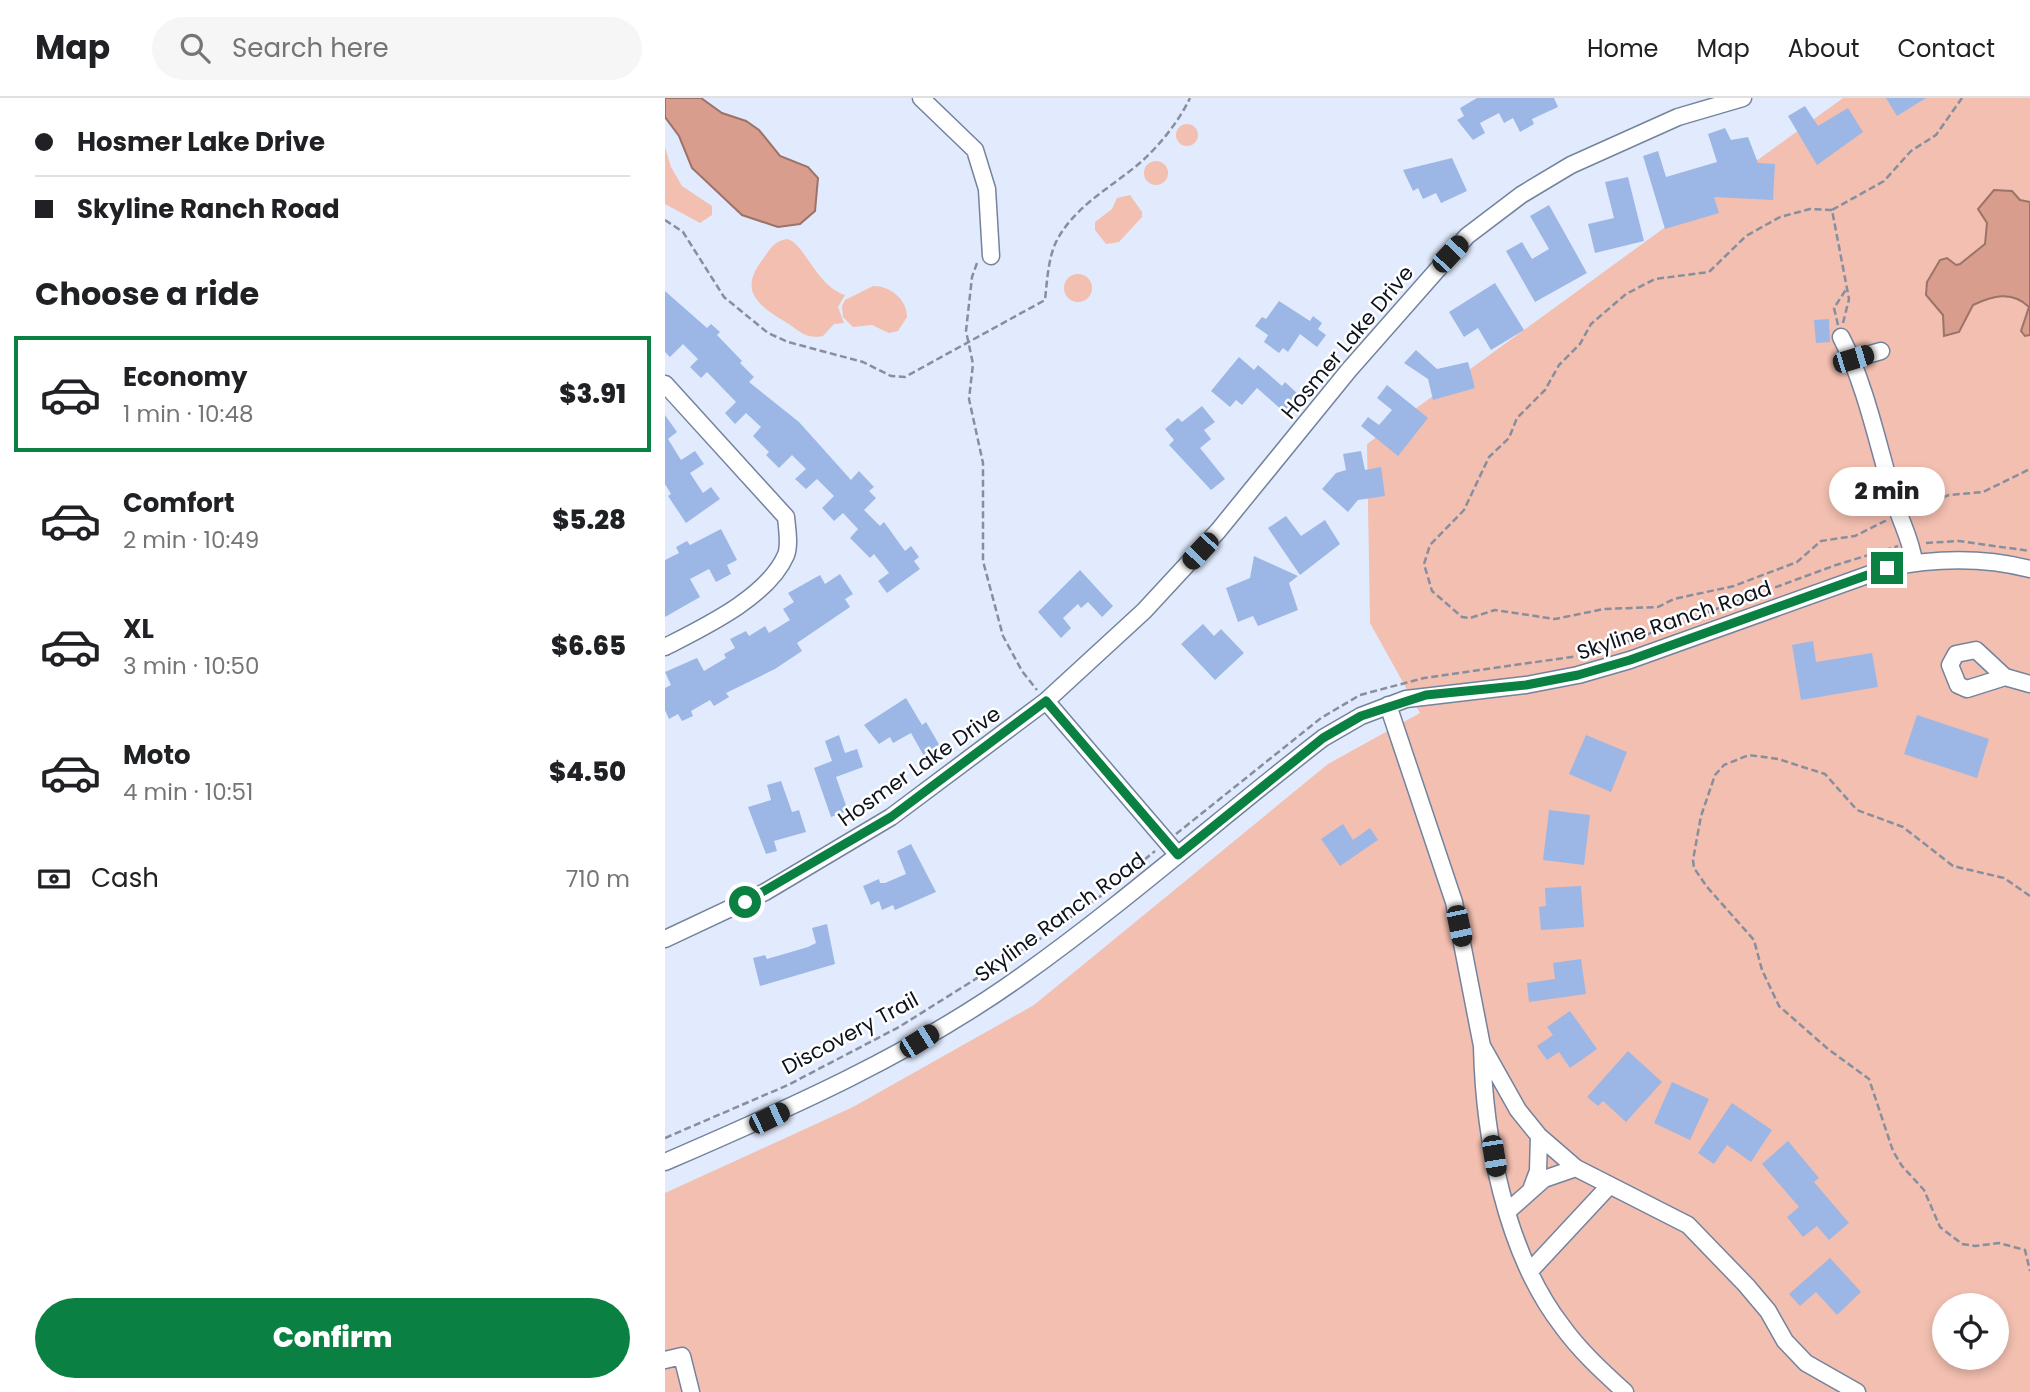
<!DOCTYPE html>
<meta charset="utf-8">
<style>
body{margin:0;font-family:Poppins,sans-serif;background:#f6f6f6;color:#202124;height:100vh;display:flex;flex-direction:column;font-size:26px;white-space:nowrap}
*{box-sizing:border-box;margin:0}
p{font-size:23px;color:#757577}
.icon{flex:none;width:38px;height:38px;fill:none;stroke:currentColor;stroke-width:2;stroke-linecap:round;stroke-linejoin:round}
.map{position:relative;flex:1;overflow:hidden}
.panel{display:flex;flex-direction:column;background:#fff;width:665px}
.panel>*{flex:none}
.top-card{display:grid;align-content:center;height:154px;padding:0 35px;background:#fff}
.tools{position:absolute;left:1267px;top:1195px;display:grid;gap:14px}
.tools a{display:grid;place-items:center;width:77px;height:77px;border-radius:50%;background:#fff;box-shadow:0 4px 10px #0003;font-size:35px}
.end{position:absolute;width:32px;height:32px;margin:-16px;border:9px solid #0b8043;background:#fff;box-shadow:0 0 0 4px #fff}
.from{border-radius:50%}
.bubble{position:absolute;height:49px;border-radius:24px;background:#fff;box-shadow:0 4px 10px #0003;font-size:23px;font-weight:800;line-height:49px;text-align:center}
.car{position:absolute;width:21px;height:42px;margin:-21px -10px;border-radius:9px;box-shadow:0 0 5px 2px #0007;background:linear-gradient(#222 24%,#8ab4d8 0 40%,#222 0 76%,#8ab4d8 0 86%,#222 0)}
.top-card b{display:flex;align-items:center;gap:24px;height:66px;font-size:26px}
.top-card b+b{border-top:2px solid #e0e0e0}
.top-card i{width:18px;height:18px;background:#202124}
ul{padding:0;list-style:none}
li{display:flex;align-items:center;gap:21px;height:116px;margin:0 14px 10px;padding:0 21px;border:4px solid transparent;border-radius:0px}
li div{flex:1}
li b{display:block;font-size:26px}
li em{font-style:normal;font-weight:800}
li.current{border-color:#0b8043}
li>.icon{width:63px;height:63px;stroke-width:1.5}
h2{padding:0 35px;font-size:32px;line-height:84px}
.pay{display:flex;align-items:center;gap:18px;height:77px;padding:0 35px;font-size:26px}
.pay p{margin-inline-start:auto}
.cta{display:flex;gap:14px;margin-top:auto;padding:14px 35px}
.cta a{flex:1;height:80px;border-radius:42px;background:#0b8043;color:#fff;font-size:28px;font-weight:800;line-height:80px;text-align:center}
header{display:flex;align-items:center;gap:42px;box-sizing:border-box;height:98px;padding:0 35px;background:#fff;border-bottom:2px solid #e0e0e0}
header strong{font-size:33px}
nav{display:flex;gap:38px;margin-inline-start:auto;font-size:24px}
.search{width:490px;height:63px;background:#f6f6f6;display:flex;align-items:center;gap:18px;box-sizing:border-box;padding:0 24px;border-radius:38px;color:#757577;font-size:26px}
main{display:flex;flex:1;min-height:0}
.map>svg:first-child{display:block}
.green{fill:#f2bfb0;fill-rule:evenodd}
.water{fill:#d89d8c;stroke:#9b736a;stroke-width:2}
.building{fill:#9cb7e6}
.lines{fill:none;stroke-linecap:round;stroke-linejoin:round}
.minor-casing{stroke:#74839d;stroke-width:19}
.path{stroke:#878f9e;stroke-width:2.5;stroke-dasharray:7 3.5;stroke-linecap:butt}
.minor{stroke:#fff;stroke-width:16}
.route{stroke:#0b8043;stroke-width:9}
.labels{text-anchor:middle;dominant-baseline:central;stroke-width:5;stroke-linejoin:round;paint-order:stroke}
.street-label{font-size:21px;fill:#0d121c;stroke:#fff}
</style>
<header>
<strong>Map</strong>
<div class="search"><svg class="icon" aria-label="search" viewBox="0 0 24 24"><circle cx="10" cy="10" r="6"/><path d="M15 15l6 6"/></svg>Search here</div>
<nav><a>Home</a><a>Map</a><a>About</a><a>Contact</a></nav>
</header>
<main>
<section class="panel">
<div class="top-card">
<b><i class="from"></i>Hosmer Lake Drive</b>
<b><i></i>Skyline Ranch Road</b>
</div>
<h2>Choose a ride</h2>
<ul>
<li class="current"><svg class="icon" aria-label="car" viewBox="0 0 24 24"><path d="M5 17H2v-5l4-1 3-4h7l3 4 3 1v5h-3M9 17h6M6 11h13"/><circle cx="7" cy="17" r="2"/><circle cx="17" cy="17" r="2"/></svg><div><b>Economy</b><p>1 min · 10:48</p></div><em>$3.91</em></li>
<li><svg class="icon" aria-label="car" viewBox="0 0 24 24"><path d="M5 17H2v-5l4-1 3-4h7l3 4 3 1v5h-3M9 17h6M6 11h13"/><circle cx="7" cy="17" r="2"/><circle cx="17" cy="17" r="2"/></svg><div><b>Comfort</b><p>2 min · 10:49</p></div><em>$5.28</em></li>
<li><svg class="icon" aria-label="car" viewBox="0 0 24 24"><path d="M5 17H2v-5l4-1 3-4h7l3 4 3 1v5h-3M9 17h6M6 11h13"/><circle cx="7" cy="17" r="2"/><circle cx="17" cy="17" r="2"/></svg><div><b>XL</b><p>3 min · 10:50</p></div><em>$6.65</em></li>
<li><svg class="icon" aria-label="car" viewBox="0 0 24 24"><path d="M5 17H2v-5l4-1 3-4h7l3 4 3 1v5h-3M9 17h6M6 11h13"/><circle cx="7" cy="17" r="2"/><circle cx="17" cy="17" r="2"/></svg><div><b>Moto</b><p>4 min · 10:51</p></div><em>$4.50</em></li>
</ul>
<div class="pay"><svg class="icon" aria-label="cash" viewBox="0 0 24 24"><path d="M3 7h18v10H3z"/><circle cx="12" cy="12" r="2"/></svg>Cash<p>710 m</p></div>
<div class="cta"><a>Confirm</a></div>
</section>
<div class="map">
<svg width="1365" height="1294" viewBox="0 0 1365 1294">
<rect width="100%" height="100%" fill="#e1ebfd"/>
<path class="green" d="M1178,0H1365V1294H0V1095L188,1009L369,907L663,666L755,615L705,525L702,346ZM1279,1208H1332V1260H1279Z
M511 37a11 11 0 1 1 22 0a11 11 0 1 1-22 0Z
M0,49L6,69L17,88L47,108V117L35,125L0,106Z
M479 75a12 12 0 1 1 24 0a12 12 0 1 1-24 0Z
M465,97L477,114V119L454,144L441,146L430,132V124L447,111L452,100Z
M122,141C139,144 150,187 180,197L173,209L179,225L169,226L158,238C140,242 133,231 119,223C91,206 74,192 98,161C105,151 109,143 122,141Z
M399 190a14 14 0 1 1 28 0a14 14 0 1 1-28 0Z
M208,188C225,188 242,201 242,219L233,233L224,235L207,227L188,229L178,219L177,208L180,202Z"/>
<path class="water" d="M0,0H36L57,15L81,23L94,32L115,58L143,69L153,80L150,113L135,126L113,129L77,117L27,70L14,38L0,19Z
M1329,92L1347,93L1355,102L1365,104V237L1360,238L1356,233L1364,209C1347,192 1327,198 1308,207L1294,234L1279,238L1278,217L1261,197L1262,184L1275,162L1282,160L1291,167L1295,166L1320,146L1322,125L1313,111Z"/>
<path class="building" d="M812,0H889L893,9L867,21L869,26L855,34L848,20L839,25L834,15L815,25L820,35L808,42L792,22L799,18L795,10Z
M1221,0H1261L1232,18Z
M1140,8L1153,28L1183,10L1198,34L1152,67L1123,18Z
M1060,30L1066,42L1083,39L1093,65L1110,66L1108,102L1049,99L1054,115L1000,131L978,58L993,53L1001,79L1052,64L1043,36Z
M787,60L802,93L776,105L771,95L758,101L753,90L748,93L738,72Z
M963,79L979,143L930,155L923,126L949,120L940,84Z
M884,107L922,175L870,204L841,153L857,144L867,161L884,151L865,118Z
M830,185L859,232L826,252L813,230L799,239L784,214Z
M0,193L42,230L46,226L55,234L52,237L77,263L75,265L89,279L84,284L134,324L186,382L194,373L209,389L204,393L211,400L199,412L215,428L219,424L240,453L246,448L254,459L249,463L255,471L222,495L213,483L224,475L209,456L205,460L185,440L193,431L178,415L169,423L157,410L169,398L152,381L141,391L130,381L141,371L127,357L114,370L101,357L104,354L88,338L96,329L81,315L70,326L60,315L71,304L42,274L36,280L25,269L33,261L18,246L5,259L0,254Z
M614,203L645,223L648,218L657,225L653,231L661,237L652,249L635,236L623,254L618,250L614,255L599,244L603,237L590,228L597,219L601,221Z
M1164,221L1165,244L1151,245L1149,222Z
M751,252L772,271L803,264L810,290L768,302L763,281L739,265Z
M574,259L589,272L593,267L617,288L620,284L634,297L619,314L592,290L577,307L571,302L565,309L546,293Z
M722,287L763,320L733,358L696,328L703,319L714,327L727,312L712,300Z
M537,308L550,324L539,332L546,341L535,350L560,381L546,392L504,347L509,342L500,331L513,320L517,324Z
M0,317L12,334L3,341L16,362L30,353L39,366L25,375L38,395L46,389L55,401L21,425L3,398L6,396L0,386Z
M696,353L700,372L716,369L720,398L693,402L683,414L657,391L671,375L681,372L678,356Z
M621,418L636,438L660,422L675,446L635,477L603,430Z
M56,431L72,462L62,467L66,476L51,484L44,471L25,481L35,499L0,519V462L14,455L11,449L22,443L25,447Z
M589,458L633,478L624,485L633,512L593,528L588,518L573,524L561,490L585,480Z
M415,472L448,508L437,519L423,504L416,510L413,506L398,520L406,530L396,540L373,514Z
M175,476L188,496L180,501L185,509L132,545L137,553L110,571L61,595L64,599L49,608L45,602L26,613L28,618L17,623L13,616L4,621L0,612V590L6,587L0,574L32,560L39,573L61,560L59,556L70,550L65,541L81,533L84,538L100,528L104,535L125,522L118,511L129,504L123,495L155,477L160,486Z
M538,526L549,538L556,531L579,555L550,582L516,546Z
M1148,543L1151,564L1207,555L1213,589L1136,602L1127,547Z
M241,600L257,627L261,624L275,648L259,658L246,635L228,645L225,639L214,646L199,627Z
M1252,617L1324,641L1312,680L1239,656Z
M174,637L180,655L192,651L198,669L171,679L183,713L166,719L149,670L167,663L160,643Z
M921,637L962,654L946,694L904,676Z
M116,683L127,714L134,712L141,734L109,743L112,753L101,756L83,709L106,702L102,687Z
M884,712L925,717L919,767L878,762Z
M678,726L688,742L705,730L713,742L675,768L656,741Z
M246,746L271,794L230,812L228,807L217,812L214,803L206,807L198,788L214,781L215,785H220L241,776L232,753Z
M916,788L919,829L876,832L874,809L881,808L880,790Z
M162,826L170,866L95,888L88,860L100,857L102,861L143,849L151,845L147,830Z
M916,861L921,896L864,904L862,885L890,881L888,865Z
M905,913L932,951L905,970L894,954L882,962L872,948L888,937L882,929Z
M963,953L997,984L961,1024L938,1003L933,1008L922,999Z
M1007,984L1044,1001L1025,1042L989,1025Z
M1067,1005L1107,1032L1086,1064L1062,1047L1049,1066L1033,1055Z
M1123,1043L1154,1080L1149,1084L1184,1125L1164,1142L1152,1128L1138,1139L1122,1119L1134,1109L1097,1066Z
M1165,1160L1196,1194L1172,1217L1151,1194L1135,1208L1124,1196Z"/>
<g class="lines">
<g class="minor-casing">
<path id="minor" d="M256,0L310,52L322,91L326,158
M1176,239C1200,285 1213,347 1228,398C1234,421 1246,440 1249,464
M1188,261L1216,253
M0,286L121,419C122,430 125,447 121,457C103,499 39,529 0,549
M1340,579L1302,591L1293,587L1285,567L1291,556L1311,552L1340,579L1365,586
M723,607L789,804L817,948
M513,757L381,603L479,513L553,433L684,272L802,138L856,97L906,67L1013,19L1078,0
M0,841L100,794L226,719L381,603
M0,1064C123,1011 248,956 358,877C462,803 557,718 658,640L696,618L741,601L861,587L913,577L965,562L1222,470C1270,460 1317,459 1365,471
M867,1089L873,1073L874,1038
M844,1112L879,1081L911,1070
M865,1173L945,1087
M0,1262L17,1258L26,1294
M960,1294C938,1274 915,1253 897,1228C840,1154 819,1039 817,948L853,1012L874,1038L911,1070L1023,1127L1081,1187L1103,1213L1120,1243L1141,1265L1192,1294"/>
</g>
<path class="path" d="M1167,112L1145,111L1115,119L1081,138L1044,174L990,181L961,196L926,226L915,246L894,267L880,292L852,320L844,340L824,359L799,412L765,447L759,466L767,493L797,519L805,520L830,512L890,521L939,511L993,509L1009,501L1069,488L1132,464L1156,443L1190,438L1222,422
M0,122L18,134L59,199L103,235L123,244L198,264L226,278L240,279L380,202C382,184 383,161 391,144C409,108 447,89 476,64C495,47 514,23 525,0
M312,165L307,179L301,233L308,266L304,301L318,365V463L338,538L357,573L372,592
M1178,225L1184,201L1167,112L1219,83L1246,53L1271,37L1297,0
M1173,227L1169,210L1182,190
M1248,410L1284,397L1318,394L1365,371
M1261,445L1294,443L1365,453
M511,736L656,620L695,597L759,580L913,558L967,542L1171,467L1233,448
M1365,798L1339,780L1288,768L1238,729L1192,712L1160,676L1113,661L1084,657L1059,667L1050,677L1036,718L1028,762L1029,770L1042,789L1089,842L1097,872L1114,908L1163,951L1204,981L1228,1053L1237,1068L1259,1092L1275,1129L1297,1146L1310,1148L1334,1145L1360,1152L1365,1173
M0,1040L123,987L234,929L376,840L432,801L490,753"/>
<use href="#minor" class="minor"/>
</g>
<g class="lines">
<path class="route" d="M80,804L226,719L381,603L513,757L658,640L696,618L761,597L861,587L913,577L965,562L1222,470"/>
</g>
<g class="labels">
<g class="street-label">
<text transform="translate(682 244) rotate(-50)">Hosmer Lake Drive</text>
<text transform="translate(1009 522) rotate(-19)">Skyline Ranch Road</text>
<text transform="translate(254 668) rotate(-35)">Hosmer Lake Drive</text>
<text transform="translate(395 819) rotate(-36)">Skyline Ranch Road</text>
<text transform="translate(185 935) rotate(-28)">Discovery Trail</text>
</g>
</g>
</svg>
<div class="tools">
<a><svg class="icon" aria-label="locate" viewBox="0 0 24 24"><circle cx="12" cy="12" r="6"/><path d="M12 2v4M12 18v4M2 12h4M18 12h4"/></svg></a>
</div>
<i class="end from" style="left:80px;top:804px"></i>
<i class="end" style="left:1222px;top:470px"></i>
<div class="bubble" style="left:1164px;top:369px;width:116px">2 min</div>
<i class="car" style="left:785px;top:156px;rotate:43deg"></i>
<i class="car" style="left:1188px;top:261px;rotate:73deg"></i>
<i class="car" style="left:535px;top:453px;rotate:223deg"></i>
<i class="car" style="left:794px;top:828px;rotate:168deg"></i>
<i class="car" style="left:254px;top:943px;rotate:58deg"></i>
<i class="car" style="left:104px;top:1020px;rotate:64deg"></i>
<i class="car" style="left:829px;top:1058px;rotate:171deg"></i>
</div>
</main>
